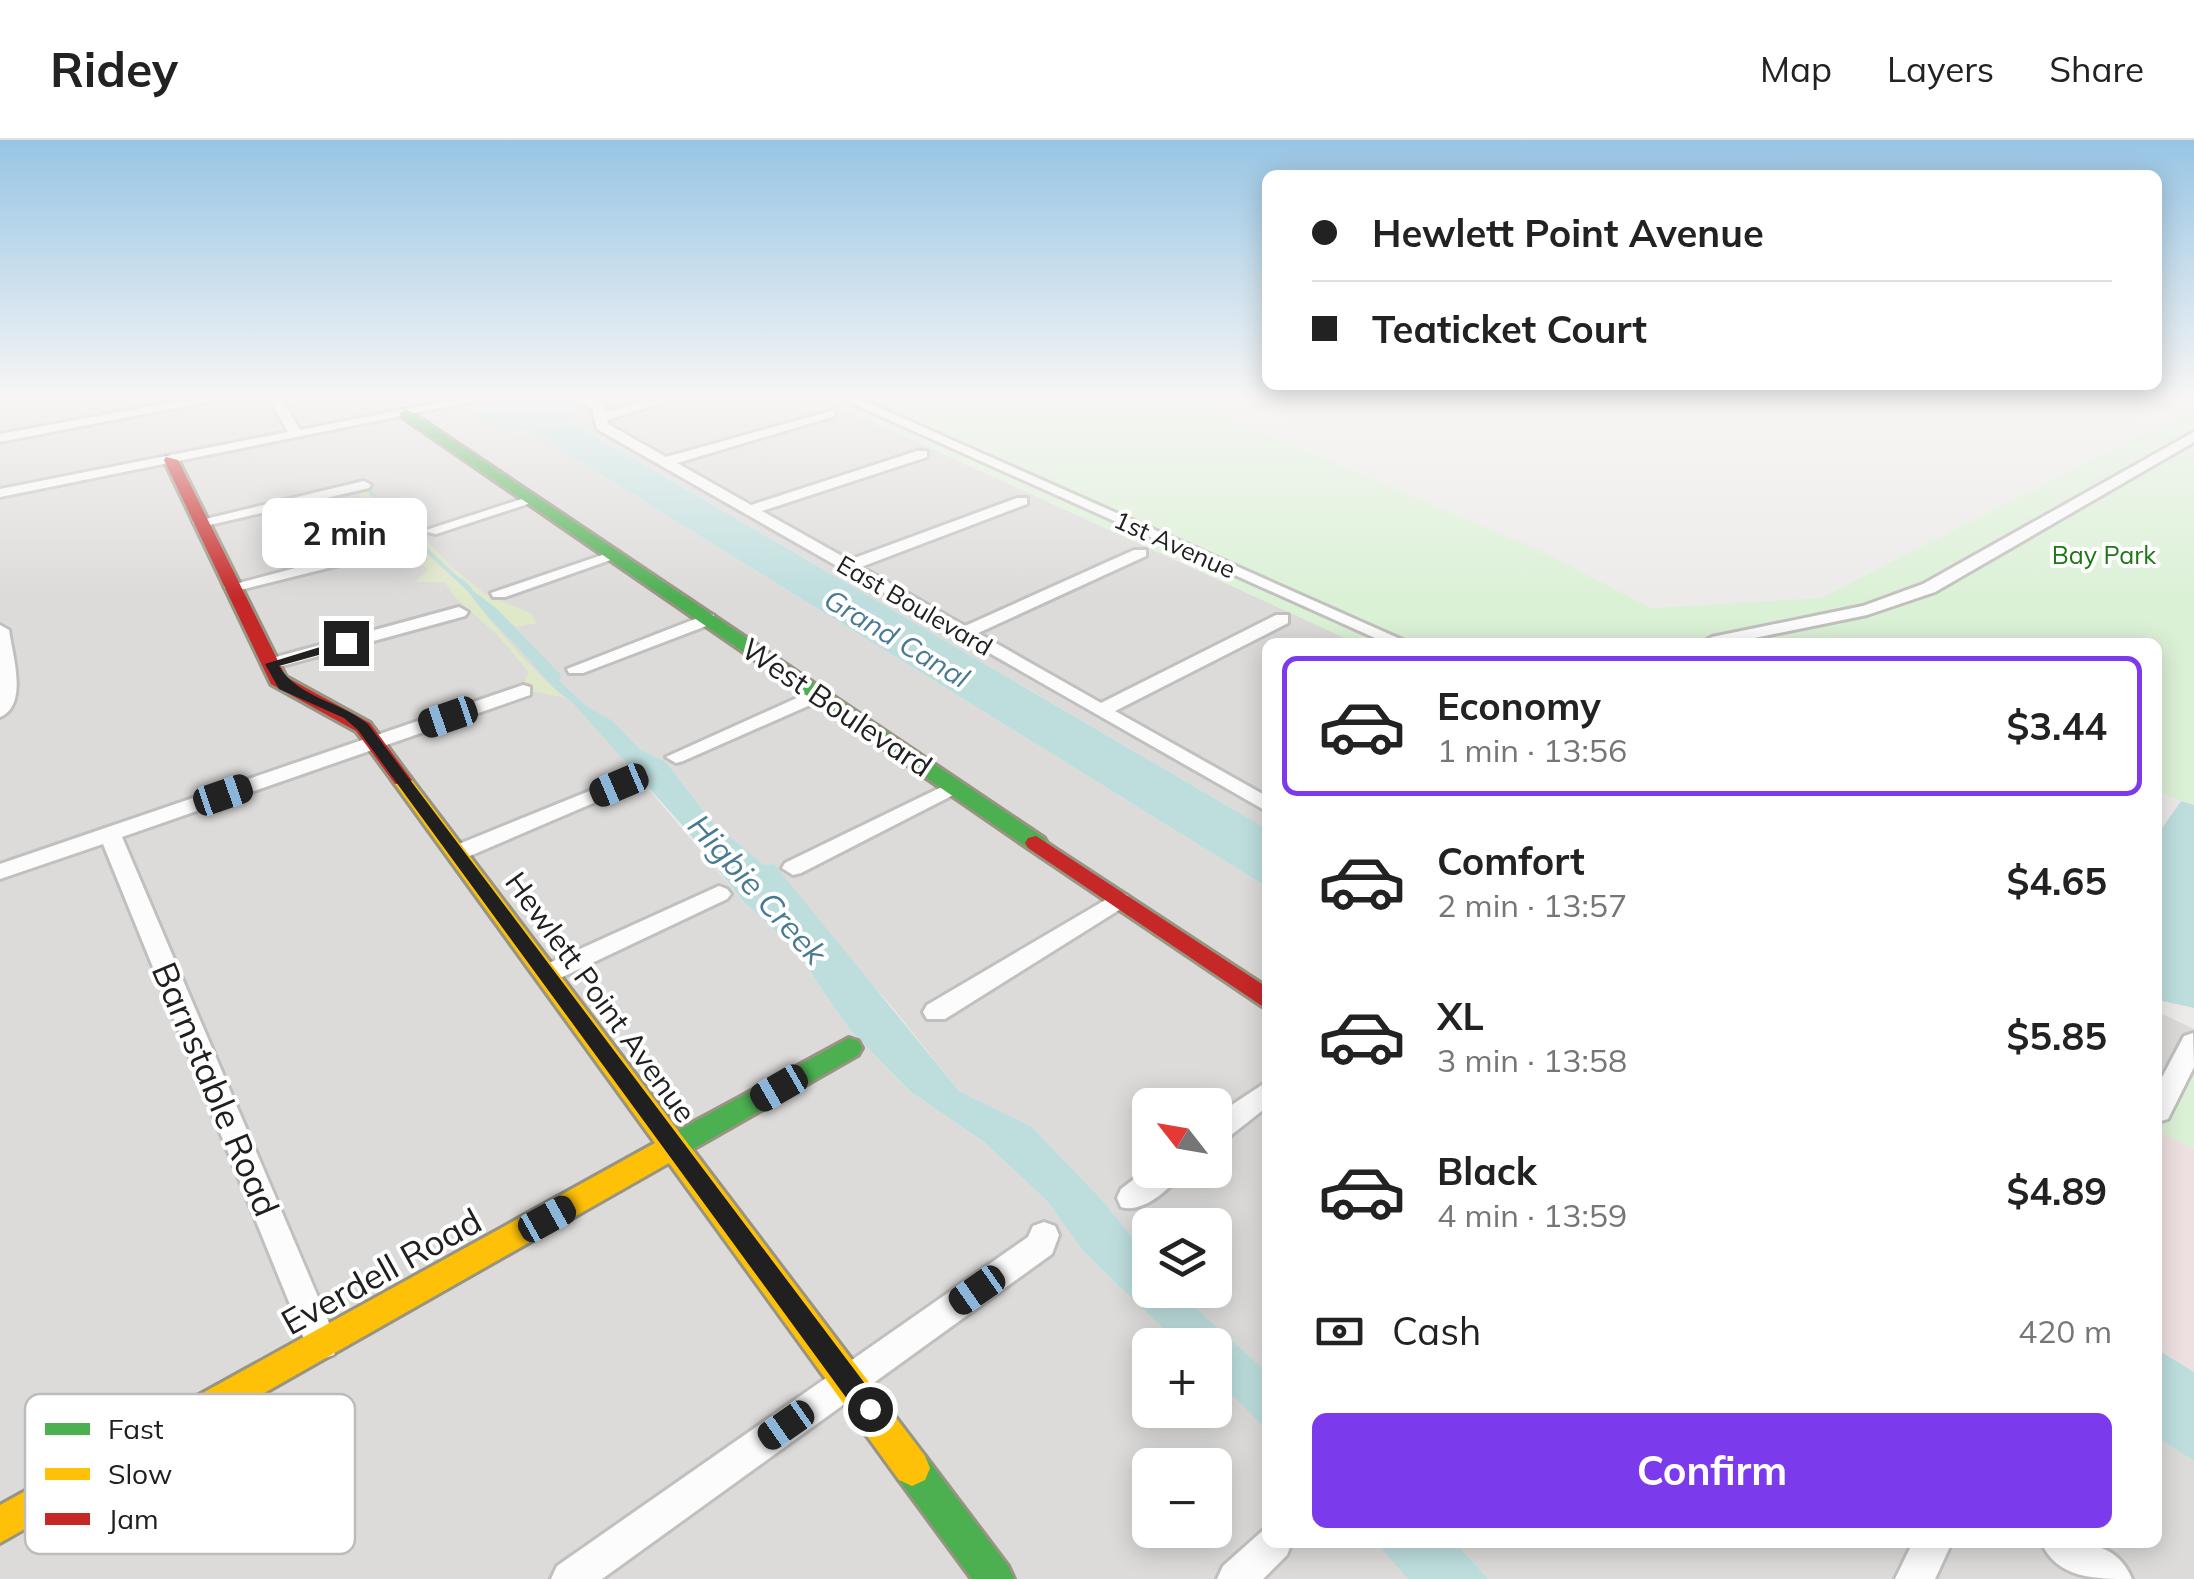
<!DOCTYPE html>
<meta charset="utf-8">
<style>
body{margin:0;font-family:Mulish,sans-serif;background:#f2f2f2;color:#222;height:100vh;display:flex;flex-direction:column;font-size:38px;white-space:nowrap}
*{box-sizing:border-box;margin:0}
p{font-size:32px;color:#767676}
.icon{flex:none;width:55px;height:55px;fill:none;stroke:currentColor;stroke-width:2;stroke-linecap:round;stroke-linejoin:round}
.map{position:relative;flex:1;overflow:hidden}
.panel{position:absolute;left:1262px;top:498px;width:900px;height:910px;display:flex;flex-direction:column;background:#fff;border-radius:15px;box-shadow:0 5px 25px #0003}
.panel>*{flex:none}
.banner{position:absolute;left:1262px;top:30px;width:900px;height:220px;border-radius:15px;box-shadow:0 5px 25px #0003;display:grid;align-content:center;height:220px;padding:0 50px;background:#fff}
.needle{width:65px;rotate:301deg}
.tools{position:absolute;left:1132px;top:948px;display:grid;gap:20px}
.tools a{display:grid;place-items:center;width:100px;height:100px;border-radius:15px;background:#fff;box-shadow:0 5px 25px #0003;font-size:50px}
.end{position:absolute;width:45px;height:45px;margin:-22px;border:12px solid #202020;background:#fff;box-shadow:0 0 0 5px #fff}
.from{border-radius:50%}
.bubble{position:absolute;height:70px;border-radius:15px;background:#fff;box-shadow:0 5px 25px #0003;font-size:32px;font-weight:700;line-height:70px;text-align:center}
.car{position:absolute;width:30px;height:60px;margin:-30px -15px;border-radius:12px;box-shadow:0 0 8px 2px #0007;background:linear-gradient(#222 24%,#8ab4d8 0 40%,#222 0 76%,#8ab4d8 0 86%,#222 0)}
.banner b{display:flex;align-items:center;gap:35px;height:95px;font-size:38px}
.banner b+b{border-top:2px solid #e0e0e0}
.banner i{width:25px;height:25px;background:#222}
ul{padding:18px 0 0;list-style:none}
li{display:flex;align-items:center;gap:30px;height:140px;margin:0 20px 15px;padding:0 30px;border:5px solid transparent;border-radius:15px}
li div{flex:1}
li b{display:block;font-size:38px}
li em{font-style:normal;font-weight:700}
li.active{border-color:#7c3aed}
li>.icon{width:90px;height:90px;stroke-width:1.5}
.pay{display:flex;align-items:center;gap:25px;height:110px;padding:0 50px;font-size:38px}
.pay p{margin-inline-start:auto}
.button{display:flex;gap:20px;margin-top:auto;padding:20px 50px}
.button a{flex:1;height:115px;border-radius:15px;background:#7c3aed;color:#fff;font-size:40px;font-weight:700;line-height:115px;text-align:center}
header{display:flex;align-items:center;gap:60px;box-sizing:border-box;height:140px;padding:0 50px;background:#fff;border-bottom:2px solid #e0e0e0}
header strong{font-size:48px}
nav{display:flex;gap:55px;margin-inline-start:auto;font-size:35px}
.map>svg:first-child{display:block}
.built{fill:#dcdbda;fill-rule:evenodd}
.commercial{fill:#eee0e1}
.grass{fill:#e0e8ca}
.park{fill:#dbf1d6}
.water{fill:#bedede}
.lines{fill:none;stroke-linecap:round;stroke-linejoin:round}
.stream-far1{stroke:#bedede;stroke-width:4}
.stream{stroke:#bedede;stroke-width:5}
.street-casing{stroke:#c1c0bf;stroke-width:6}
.fast-casing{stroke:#979482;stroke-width:6}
.slow-casing{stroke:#979482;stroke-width:6}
.jam-casing{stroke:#979482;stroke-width:6}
.street{fill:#fcfcfc;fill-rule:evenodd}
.fast{fill:#4caf50;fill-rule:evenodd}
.slow{fill:#ffc107;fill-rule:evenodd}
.jam{fill:#c62828;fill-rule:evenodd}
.route{fill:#202020}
.labels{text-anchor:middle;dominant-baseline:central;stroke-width:8;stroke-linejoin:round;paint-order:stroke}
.far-street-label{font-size:25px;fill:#202020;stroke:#fff}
.far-park-label{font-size:25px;fill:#1e7714;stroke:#fff}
.far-water-label{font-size:28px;font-style:italic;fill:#487b92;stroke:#fff}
.street-label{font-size:30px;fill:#202020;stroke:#fff}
.water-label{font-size:32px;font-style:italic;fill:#487b92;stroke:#fff}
.near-street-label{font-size:35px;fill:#202020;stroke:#fff}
.key{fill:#fff;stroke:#bcbcbc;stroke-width:2.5}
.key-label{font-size:28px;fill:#202020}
</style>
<header>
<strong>Ridey</strong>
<nav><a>Map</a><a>Layers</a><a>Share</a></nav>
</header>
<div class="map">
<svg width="2194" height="1439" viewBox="0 0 2194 1439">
<rect width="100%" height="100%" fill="#edebe9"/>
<path class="built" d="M0,256H534L467,270L518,293L529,290L1267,747V1232L1176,1150H1215V1085H1150V1119L1103,1061L1032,987L959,951L893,868L764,725L712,682L666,622L641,610L613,581L615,609L743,761L795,810L850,890L911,952L984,1002L1047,1061L1083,1111L1180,1205H1150V1270H1215V1239L1267,1290L1268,1402L1376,1403L1408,1439H0ZM1150,965H1215V1030H1150ZM1150,1325H1215V1390H1150Z
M557,256H817L1354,502H1268L1267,689L567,279L580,270Z
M2158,872L2194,889V906L2158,971Z
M2158,1298L2194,1321V1439H1488L1456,1403L2158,1402Z"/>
<path class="commercial" d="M2158,991L2194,1009V1232L2158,1210Z"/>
<path class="grass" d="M368,346L405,384L420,393L453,428L484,453L532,474L536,483L516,487L465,445C478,470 543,542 566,558L521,549L529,532L496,494L454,456L445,442H415L428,429L401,409L394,390L358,356Z"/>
<path class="park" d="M817,256H1179L1545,413L1651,468L1821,458L2194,268V665L2158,652V502H1354Z
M2194,906V1009L2158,991V971Z"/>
<path class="water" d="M534,256H557L581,271L568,280L1267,689V747L529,290L504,292L466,270Z
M463,443L497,469L562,536L559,541L586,566L613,581L641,610L666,622L712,682L764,725L774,724L959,951L1032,987L1103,1061L1150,1119V1150H1176L1267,1232V1290L1215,1239V1205H1180L1083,1111L1047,1061L984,1002L911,952L850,890L795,810L743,761L682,685L571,561C547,545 534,524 515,504C496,485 477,467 463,443Z
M2181,661L2194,665V868L2158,860V694Z
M2158,1210L2194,1232V1321L2158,1298Z
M1376,1403H1456L1488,1439H1408Z"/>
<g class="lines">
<path class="stream-far1" d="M368,348L397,383L463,444"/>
<path class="stream" d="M461,441L469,449"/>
<g class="street-casing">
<path id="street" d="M208,256H236L0,302V294Z
M268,256H280L300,290L473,256H499L0,357V349L288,292Z
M572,256H588L603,264L606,272L663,256H684L607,280L608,284L666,317L835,270V276L677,323L751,365L917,311H927V317L762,371L849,420L1017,358H1027V364L861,427L965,486L1134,410H1146V416L978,493L1101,563L1276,475H1288V483L1115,571L1268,657V672L597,289L592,269Z
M836,256H853L1407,502H1384Z
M2194,292V302L1935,452L1867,475L1735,502H1703L1712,497L1863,466L1923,444Z
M364,341L371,345L369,348L201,387L193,382Z
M528,357L540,360L436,394L423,391Z
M390,403L396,405V411L232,452L224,447Z
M608,413L622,416L505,457H493L491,453Z
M459,467L468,472L465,476L271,529L262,524L265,520Z
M708,474L714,475V483L583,533H569L567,529Z
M0,485L9,490C12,514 29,565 0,577Z
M523,545L530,547V555L122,697L338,1204L334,1215L322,1219L310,1215L306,1204L103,704L0,739V724Z
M819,548L828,554L826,558L683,621L676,623L666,617Z
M619,639L629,645L626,649L465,718L457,720L446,713L449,708Z
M954,641L961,643L964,647L961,651L801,733L793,735L782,728L785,723Z
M719,746L727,749L731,754L727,759L556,840H538L535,834L538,828Z
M1119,752L1127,755L1131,760L1127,765L945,879H927L923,872L927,865Z
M2193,893L2194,927L2168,979L2158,982V945L2184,896Z
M1268,941V966L1225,1000L1215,1003V976Z
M1150,1027V1030H1182C1172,1049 1142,1074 1121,1067L1117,1058L1121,1049Z
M1044,1082L1055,1086L1059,1095L1052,1114L602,1439H551L557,1426L1028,1097L1033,1086Z
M1268,1386V1402H1292L1287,1415L1263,1439H1217L1223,1426Z
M1913,1402H1952L1935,1439H1895Z
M2041,1402C2077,1402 2116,1399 2132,1439C2096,1439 2057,1439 2041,1402Z"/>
</g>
<g class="fast-casing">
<path id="fast" d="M406,269L1044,698L1047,703L1044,708H1028L401,276L400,273Z
M849,898L858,901L862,908L858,915L679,1017L669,1021L659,1017L655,1009L659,1001Z
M912,1310L925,1316L1008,1426L1014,1439H972L899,1340L894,1328L899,1316Z"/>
</g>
<g class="slow-casing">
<path id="slow" d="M402,634L409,636L925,1316L930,1328L925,1340L912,1346L899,1340L669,1023L0,1403V1365L655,1003L392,640Z"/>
</g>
<g class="jam-casing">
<path id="jam" d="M166,317L178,320L286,537L370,583L412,640L409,644H395L356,591L271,544L164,320Z
M1036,696L1268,848V870L1028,708L1025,703L1028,698Z"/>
</g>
<use href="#street" class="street"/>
<use href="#fast" class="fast"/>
<use href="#slow" class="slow"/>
<use href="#jam" class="jam"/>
</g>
<linearGradient id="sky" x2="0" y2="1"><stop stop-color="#97c5e4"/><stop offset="0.56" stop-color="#f7f6f5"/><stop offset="1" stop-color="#f7f6f5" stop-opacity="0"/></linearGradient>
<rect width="2194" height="458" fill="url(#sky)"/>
<path class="route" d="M346,499L353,503L351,506L279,526C298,558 340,561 368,584L878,1261L882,1269L878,1278L870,1281L861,1278L358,590L344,578L279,549L265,524Z"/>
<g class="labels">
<g class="far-street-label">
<text transform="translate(1175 404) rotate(24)">1st Avenue</text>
<text transform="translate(915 465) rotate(30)">East Boulevard</text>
</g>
<g class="far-park-label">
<text x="2104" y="414">Bay Park</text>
</g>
<g class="far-water-label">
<text transform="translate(897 498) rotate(31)">Grand Canal</text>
</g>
<g class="street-label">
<text transform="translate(837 567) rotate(34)">West Boulevard</text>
<text transform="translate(601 857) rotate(54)">Hewlett Point Avenue</text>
</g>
<g class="water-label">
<text transform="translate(758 749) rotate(48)">Higbie Creek</text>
</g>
<g class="near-street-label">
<text transform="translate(216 949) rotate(67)">Barnstable Road</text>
<text transform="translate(381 1131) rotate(-29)">Everdell Road</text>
</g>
</g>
<rect x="25" y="1254" width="330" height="160" rx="15" class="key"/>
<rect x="45" y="1283" width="45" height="12" fill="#4caf50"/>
<rect x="45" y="1328" width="45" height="12" fill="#ffc107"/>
<rect x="45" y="1373" width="45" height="12" fill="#c62828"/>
<g class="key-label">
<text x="108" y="1299">Fast</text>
<text x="108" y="1344">Slow</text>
<text x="108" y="1389">Jam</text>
</g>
</svg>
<div class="tools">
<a><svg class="needle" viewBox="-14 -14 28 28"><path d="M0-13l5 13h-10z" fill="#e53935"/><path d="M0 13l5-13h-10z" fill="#767676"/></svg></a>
<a><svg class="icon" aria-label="layers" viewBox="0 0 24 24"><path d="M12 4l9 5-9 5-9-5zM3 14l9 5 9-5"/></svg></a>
<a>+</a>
<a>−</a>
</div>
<i class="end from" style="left:870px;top:1269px"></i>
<i class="end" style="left:346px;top:503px"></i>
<div class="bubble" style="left:262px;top:358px;width:165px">2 min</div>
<i class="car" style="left:448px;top:577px;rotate:251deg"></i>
<i class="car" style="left:619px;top:645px;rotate:247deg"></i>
<i class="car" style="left:223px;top:655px;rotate:71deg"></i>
<i class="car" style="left:779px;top:948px;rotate:240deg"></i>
<i class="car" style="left:547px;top:1079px;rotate:61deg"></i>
<i class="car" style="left:977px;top:1150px;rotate:235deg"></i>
<i class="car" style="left:786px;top:1285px;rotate:235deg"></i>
<div class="banner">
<b><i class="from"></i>Hewlett Point Avenue</b>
<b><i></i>Teaticket Court</b>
</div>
<section class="panel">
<ul>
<li class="active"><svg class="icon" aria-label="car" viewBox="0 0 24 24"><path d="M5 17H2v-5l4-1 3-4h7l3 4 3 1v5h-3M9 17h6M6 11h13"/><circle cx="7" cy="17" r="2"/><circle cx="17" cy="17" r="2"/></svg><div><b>Economy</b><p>1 min · 13:56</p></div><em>$3.44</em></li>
<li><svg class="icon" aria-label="car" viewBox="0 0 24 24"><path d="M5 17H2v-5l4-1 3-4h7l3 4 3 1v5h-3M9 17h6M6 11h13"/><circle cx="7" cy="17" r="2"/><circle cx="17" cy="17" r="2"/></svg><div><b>Comfort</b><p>2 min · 13:57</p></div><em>$4.65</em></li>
<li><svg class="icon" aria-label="car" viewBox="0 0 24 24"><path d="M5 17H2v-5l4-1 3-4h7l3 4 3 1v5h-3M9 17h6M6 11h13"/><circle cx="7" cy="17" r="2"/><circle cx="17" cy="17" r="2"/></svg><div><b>XL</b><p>3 min · 13:58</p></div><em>$5.85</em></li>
<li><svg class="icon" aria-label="car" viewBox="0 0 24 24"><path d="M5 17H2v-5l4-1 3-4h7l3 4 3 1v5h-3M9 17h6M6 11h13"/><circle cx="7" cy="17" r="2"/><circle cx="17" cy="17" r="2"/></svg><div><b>Black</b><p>4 min · 13:59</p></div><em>$4.89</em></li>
</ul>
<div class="pay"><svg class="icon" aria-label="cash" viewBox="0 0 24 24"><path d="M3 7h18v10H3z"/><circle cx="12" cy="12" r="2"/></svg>Cash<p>420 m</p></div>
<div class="button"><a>Confirm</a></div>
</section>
</div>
